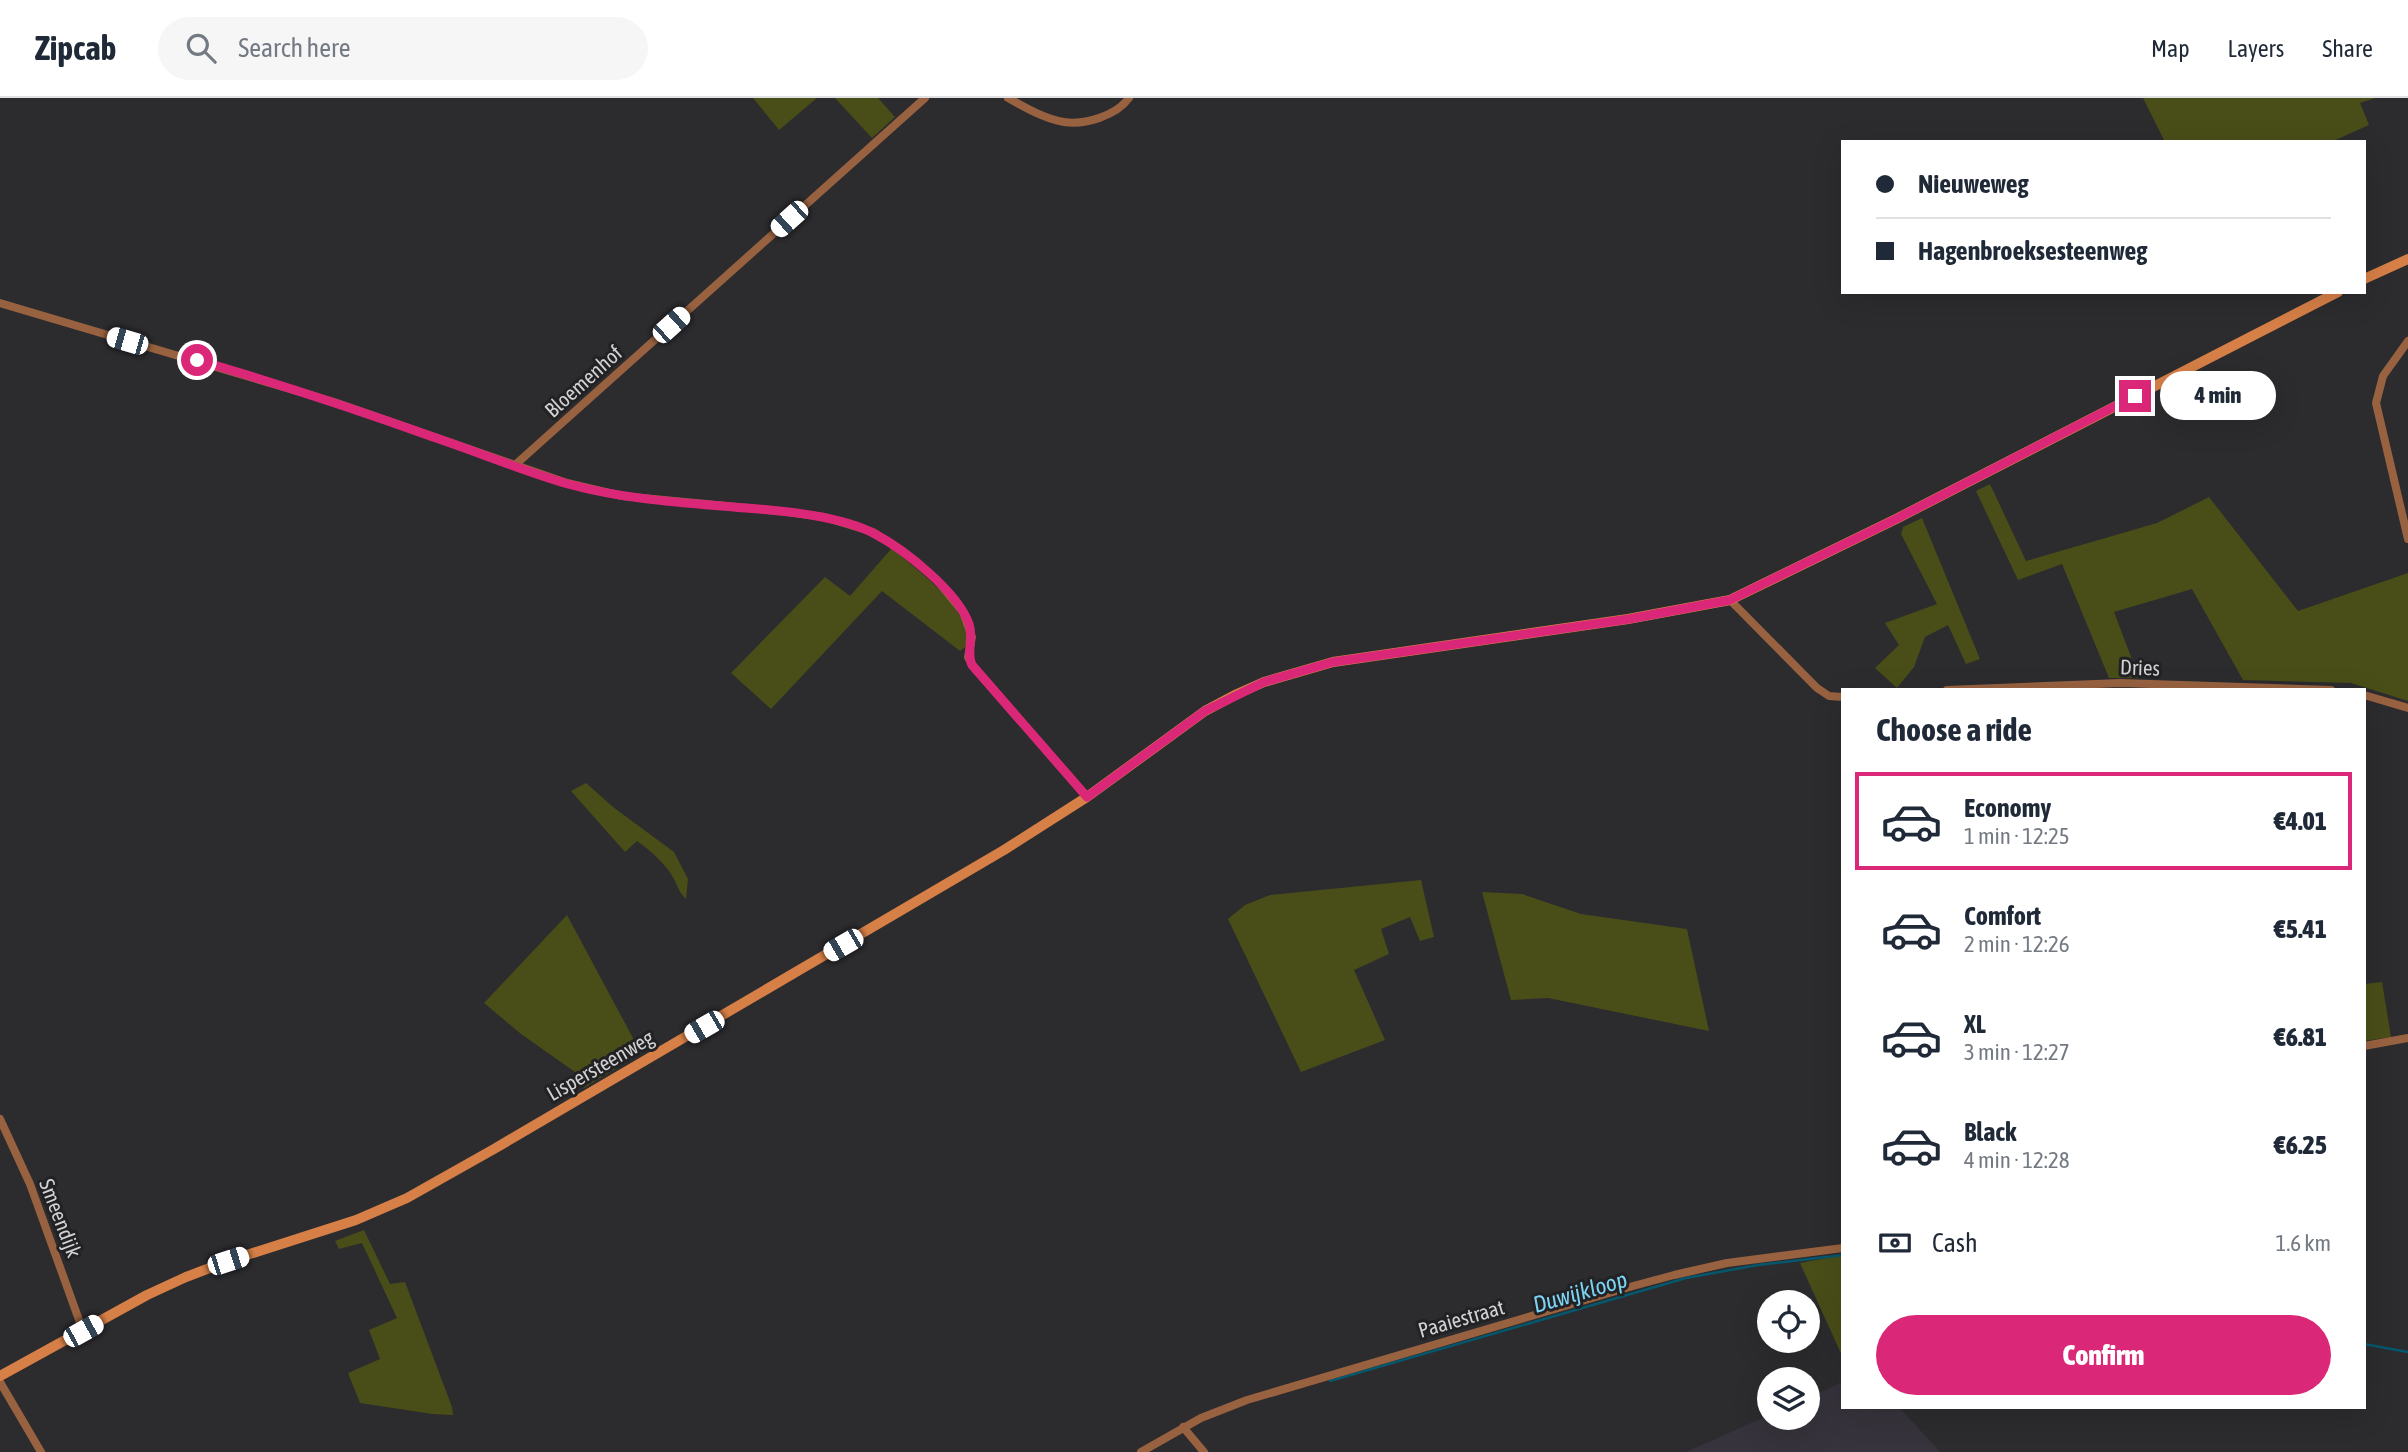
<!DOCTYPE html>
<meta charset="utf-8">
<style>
body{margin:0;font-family:"Asap Condensed",sans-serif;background:#f6f6f7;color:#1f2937;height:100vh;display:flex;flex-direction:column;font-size:26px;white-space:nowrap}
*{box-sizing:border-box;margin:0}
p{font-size:23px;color:#747a83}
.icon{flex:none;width:38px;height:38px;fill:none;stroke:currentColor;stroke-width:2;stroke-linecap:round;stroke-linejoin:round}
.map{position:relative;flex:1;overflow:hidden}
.sheet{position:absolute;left:1841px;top:590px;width:525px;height:721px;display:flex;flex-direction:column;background:#fff;border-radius:0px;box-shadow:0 7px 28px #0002}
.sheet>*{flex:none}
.guide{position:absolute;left:1841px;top:42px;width:525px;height:154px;border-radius:0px;box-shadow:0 7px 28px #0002;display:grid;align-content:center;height:154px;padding:0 35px;background:#fff}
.tools{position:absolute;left:1757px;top:1192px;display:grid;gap:14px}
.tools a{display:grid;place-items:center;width:63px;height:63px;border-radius:50%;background:#fff;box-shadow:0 7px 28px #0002;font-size:35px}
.end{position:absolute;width:32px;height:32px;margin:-16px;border:9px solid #db2777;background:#fff;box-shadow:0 0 0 4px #fff}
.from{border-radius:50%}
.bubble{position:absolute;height:49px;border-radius:24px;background:#fff;box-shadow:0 7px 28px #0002;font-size:23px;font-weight:800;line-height:49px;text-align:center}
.car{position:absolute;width:21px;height:42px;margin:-21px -10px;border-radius:9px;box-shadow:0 0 5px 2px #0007;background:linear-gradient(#fff 24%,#345 0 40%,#fff 0 76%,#345 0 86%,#fff 0)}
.guide b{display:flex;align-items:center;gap:24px;height:66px;font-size:26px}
.guide b+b{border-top:2px solid #e0e1e3}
.guide i{width:18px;height:18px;background:#1f2937}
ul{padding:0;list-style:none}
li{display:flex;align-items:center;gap:21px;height:98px;margin:0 14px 10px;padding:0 21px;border:4px solid transparent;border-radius:0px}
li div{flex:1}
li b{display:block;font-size:26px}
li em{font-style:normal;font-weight:800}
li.current{border-color:#db2777}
li>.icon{width:63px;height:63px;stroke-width:1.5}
h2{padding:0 35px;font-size:32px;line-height:84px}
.pay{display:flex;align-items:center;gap:18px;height:77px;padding:0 35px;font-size:26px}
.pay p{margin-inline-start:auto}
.cta{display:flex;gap:14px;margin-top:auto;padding:14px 35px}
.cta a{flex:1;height:80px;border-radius:42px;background:#db2777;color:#fff;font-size:28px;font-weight:800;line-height:80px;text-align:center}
header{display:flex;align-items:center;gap:42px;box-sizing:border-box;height:98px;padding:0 35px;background:#fff;border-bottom:2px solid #e0e1e3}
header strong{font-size:33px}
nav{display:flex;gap:38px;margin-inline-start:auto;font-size:24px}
.search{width:490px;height:63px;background:#f6f6f7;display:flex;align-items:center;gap:18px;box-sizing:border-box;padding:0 24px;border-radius:38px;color:#747a83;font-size:26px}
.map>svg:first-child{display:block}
.built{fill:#37333c}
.green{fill:#494e18}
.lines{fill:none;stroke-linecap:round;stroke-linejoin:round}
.stream{stroke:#05576d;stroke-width:2.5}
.street{stroke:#986240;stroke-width:8}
.secondary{stroke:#d67f47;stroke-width:10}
.route{stroke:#db2777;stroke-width:9}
.labels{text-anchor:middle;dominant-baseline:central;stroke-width:6;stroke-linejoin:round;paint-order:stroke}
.street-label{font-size:21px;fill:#d2d1d3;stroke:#222124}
.water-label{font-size:23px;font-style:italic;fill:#7cd4f4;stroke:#222124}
</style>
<header>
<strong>Zipcab</strong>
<div class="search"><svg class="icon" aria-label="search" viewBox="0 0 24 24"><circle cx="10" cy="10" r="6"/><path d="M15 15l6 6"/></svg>Search here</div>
<nav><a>Map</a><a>Layers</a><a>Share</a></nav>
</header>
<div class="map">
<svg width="2408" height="1354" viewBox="0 0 2408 1354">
<rect width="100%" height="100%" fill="#2c2b2e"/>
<path class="built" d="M1843,1284V1309H1899L1940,1354H1686L1769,1317V1320H1808V1300Z"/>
<path class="green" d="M753,0H817L779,32Z
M835,0H878L895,19L872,40Z
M2143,0H2375L2360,5L2369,27L2331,44H2165Z
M1990,386L2026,463L2157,425L2209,399L2298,513L2408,475V603L2351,585L2243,582L2192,491L2114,514L2139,580H2109L2062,466L2018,482L1976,393Z
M1922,420L1980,561L1966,566L1948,527L1925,539L1914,569L1897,590L1875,570L1899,547L1885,525L1937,506L1901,436L1903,429Z
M892,450C918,474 970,508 968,547L960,553L882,493L771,611L731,575L825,479L850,498Z
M586,685L613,709L674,754L688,781L686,801C679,794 678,789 674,781C667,767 650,752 637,743L625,754L571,693Z
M1421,782L1434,839L1420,843L1410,819L1381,831L1389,856L1354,872L1385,942L1301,974L1228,821L1245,807L1270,797Z
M1482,794L1522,796L1581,816L1687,831L1709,933L1548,900L1511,902Z
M567,817L641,955L584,990L575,974L521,936L484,905Z
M2382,884L2391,939L2364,943V886Z
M364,1132L390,1186L405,1184L452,1309L453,1317L432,1316L360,1305L348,1275L380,1261L369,1232L397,1220L362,1145L339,1151L335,1143Z
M1843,1157V1260L1800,1165Z"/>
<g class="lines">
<path class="stream" d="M2364,1246L2408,1254
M1330,1283L1686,1180L1758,1167L1843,1157"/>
<path class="street" d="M1008,0C1025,9 1044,21 1064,24C1085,27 1116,18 1129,0
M0,205L334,304L567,385L622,398L779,413L824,419L873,434L904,454L936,481L963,514L972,539L968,559L972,567L1087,699
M2408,243L2383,278L2376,305L2408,441
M515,367L925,0
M1730,502L1817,590L1829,598L1843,599
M1947,592L2121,585L2331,592
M2364,597L2408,610
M2364,948L2408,940
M0,1021L30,1086L83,1233
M0,1284L41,1354
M1183,1329L1204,1354
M1141,1354L1201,1320L1247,1302L1633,1188L1674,1177L1727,1165L1843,1150"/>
<path class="secondary" d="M2364,181L2408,161
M0,1278L147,1197L186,1179L228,1163L356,1122L407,1100L494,1051L1004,752L1087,699L1205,613L1237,596L1264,584L1333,564L1628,521L1730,502L1896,421L2338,194"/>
</g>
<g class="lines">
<path class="route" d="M197,262C276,285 355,311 433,339C478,354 523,373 568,386C626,402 687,405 746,410C784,413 842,418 875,436C905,452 958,494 969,526C974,541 966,554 972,567L1087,699L1205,613L1264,584L1333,564L1629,521L1730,502L1896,421L2135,298"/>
</g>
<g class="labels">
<g class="street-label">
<text transform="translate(583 283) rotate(-42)">Bloemenhof</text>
<text transform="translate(2140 569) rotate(2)">Dries</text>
<text transform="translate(600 967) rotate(-30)">Lispersteenweg</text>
<text transform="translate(61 1120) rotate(69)">Smeendijk</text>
<text transform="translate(1461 1220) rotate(-16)">Paaiestraat</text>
</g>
<g class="water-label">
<text transform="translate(1580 1194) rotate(-16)">Duwijkloop</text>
</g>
</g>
</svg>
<div class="tools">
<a><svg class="icon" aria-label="locate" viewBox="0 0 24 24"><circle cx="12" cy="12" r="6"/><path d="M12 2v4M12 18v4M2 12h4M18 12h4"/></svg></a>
<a><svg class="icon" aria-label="layers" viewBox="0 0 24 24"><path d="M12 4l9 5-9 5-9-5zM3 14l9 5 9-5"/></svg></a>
</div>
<i class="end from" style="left:197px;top:262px"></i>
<i class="end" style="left:2135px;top:298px"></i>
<div class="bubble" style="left:2160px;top:273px;width:116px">4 min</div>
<i class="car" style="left:789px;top:121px;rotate:228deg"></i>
<i class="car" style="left:671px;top:227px;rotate:48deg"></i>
<i class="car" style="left:127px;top:243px;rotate:286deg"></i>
<i class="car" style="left:843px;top:847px;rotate:240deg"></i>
<i class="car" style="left:704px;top:929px;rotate:240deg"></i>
<i class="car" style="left:228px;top:1163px;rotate:72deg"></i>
<i class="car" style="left:83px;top:1233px;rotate:61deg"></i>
<div class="guide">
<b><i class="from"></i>Nieuweweg</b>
<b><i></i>Hagenbroeksesteenweg</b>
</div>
<section class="sheet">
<h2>Choose a ride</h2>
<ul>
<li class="current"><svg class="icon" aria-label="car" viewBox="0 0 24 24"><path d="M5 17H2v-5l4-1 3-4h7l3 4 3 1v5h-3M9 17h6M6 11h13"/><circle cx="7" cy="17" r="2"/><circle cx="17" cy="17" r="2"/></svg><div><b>Economy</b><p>1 min · 12:25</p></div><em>€4.01</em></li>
<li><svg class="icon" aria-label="car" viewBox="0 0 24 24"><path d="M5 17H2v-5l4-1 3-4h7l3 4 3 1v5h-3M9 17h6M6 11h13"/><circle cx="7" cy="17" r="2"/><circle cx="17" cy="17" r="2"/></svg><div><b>Comfort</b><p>2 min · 12:26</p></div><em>€5.41</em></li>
<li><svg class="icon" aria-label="car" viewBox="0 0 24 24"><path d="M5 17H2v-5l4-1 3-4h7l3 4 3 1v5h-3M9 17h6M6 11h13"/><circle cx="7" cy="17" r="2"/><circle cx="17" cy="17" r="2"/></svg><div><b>XL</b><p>3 min · 12:27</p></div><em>€6.81</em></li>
<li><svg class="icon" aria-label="car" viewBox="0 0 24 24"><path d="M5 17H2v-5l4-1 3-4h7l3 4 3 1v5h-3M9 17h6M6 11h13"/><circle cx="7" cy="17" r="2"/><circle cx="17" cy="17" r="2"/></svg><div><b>Black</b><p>4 min · 12:28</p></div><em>€6.25</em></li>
</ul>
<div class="pay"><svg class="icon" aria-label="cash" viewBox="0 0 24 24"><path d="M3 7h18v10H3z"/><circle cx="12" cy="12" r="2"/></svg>Cash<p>1.6 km</p></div>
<div class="cta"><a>Confirm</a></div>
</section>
</div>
